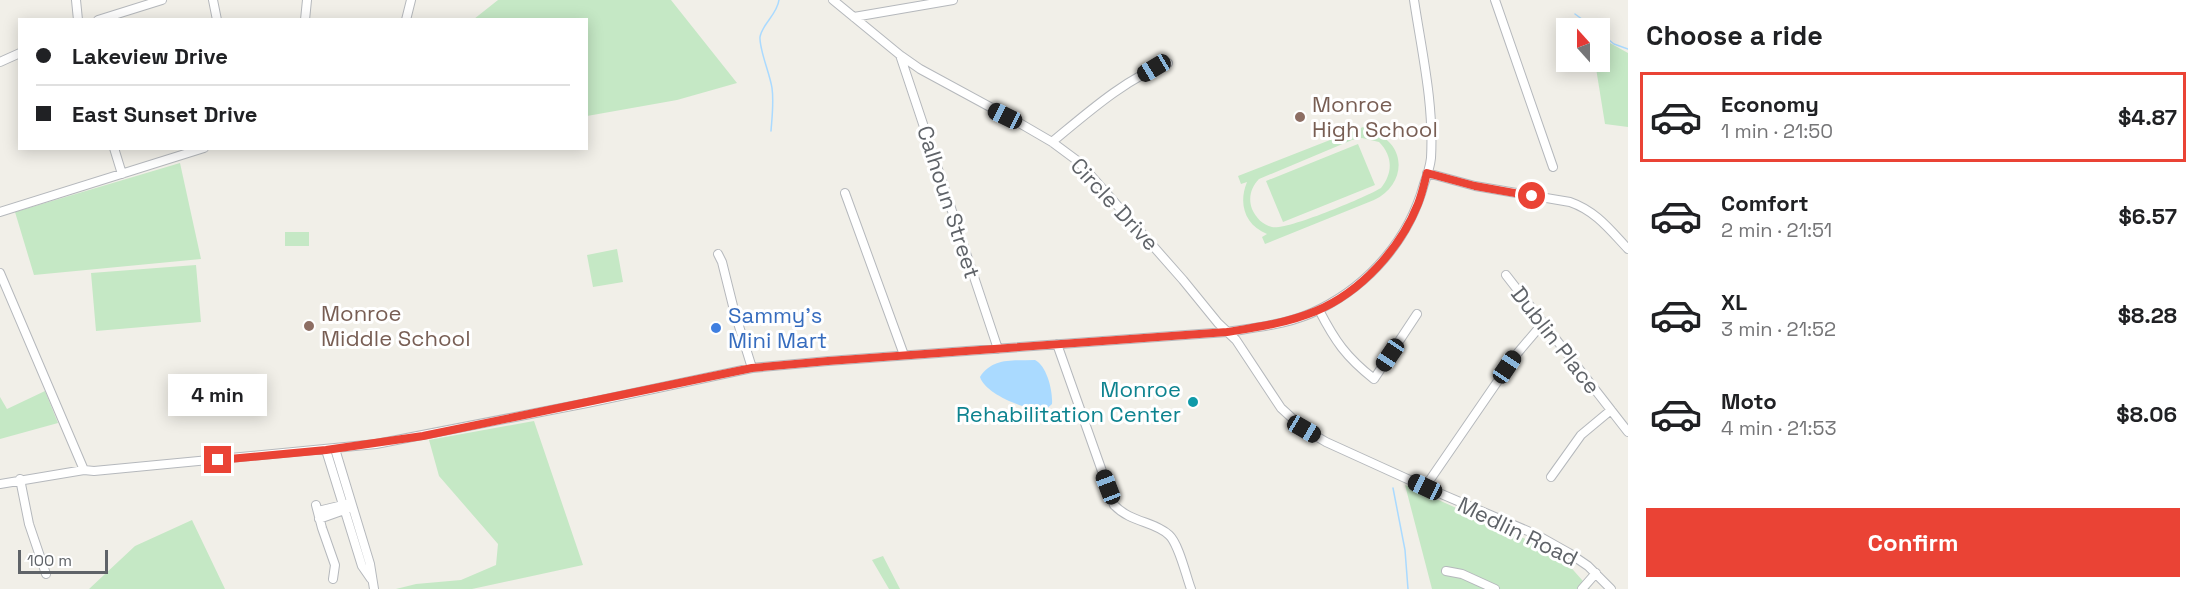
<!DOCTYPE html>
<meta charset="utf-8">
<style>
body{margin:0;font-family:"Space Grotesk",sans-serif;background:#f6f6f6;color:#202124;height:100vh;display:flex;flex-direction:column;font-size:22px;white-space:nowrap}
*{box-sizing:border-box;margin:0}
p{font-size:20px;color:#757577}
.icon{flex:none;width:33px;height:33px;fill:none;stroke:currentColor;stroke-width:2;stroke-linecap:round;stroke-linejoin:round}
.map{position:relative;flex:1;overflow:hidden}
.panel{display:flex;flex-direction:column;background:#fff;width:570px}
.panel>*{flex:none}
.banner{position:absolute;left:18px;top:18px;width:570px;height:132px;border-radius:0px;box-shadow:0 3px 15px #0003;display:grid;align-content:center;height:132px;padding:0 18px;background:#fff}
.needle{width:39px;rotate:339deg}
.buttons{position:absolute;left:1556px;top:18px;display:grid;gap:12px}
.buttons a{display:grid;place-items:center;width:54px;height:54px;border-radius:0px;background:#fff;box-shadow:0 3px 15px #0003;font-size:30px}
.scale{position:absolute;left:18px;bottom:15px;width:90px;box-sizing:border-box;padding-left:6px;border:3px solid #5f6368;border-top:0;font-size:16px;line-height:21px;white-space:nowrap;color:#5f6368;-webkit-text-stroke:4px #fff;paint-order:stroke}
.end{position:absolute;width:27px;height:27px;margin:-14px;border:8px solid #ea4335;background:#fff;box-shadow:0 0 0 3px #fff}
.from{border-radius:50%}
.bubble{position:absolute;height:42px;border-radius:0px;background:#fff;box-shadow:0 3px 15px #0003;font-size:20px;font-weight:700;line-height:42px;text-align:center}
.car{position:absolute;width:18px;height:36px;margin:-18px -9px;border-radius:8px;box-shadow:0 0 4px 2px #0007;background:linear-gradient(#222 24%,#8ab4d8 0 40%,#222 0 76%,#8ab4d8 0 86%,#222 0)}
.banner b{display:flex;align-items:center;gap:21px;height:57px;font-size:22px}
.banner b+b{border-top:2px solid #e0e0e0}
.banner i{width:15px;height:15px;background:#202124}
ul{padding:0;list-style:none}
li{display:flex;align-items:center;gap:18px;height:90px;margin:0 12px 9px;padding:0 6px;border:3px solid transparent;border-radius:0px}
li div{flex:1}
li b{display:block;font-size:22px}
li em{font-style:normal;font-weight:700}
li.on{border-color:#ea4335}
li>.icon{width:54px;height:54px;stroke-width:1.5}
h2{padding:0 18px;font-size:27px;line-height:72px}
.cta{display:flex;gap:12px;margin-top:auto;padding:12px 18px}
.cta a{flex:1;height:69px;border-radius:0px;background:#ea4335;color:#fff;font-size:24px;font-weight:700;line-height:69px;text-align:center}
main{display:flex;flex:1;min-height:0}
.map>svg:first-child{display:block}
.green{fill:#c5e8c5;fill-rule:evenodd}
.water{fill:#aadaff}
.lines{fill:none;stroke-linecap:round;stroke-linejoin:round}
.stream{stroke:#aadaff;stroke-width:1.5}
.minor-casing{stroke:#b5b8bc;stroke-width:10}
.minor{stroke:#fff;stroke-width:8}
.route{stroke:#ea4335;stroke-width:8}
.education-dot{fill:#8d6e63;stroke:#fff;stroke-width:2}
.shop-dot{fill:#3f7fe0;stroke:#fff;stroke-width:2}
.culture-dot{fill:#0f9aa8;stroke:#fff;stroke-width:2}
.labels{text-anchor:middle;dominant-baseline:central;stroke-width:6;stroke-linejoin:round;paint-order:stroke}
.education-label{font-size:22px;fill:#785e54;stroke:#fff;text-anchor:start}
.street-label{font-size:22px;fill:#5f6368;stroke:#fff}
.shop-label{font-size:22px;fill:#366cbe;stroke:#fff;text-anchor:start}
.culture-label{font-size:22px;fill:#0d838f;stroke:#fff;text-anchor:end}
</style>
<main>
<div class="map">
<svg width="1628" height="589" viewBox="0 0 1628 589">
<rect width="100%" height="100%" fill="#f1efe8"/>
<path class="green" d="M498,0H671L737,83L677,100L587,116L586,20L474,19Z
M1599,37L1628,53V127L1605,124L1595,62H1599Z
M1376,122L1378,129L1373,132C1408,145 1406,185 1374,200L1265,244L1262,237L1267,234C1245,225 1238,204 1247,182L1241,184L1238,176ZM1362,138L1379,142C1393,156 1393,173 1381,188C1366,197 1286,231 1272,227C1263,225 1256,218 1252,209C1248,198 1251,187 1259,179L1352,140Z
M1358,144L1375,185L1283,222L1266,181Z
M180,163L201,259L34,275L15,212Z
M285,232H309V246H285Z
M617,249L623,282L593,287L587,255Z
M196,265L201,322L96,331L91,273Z
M45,391L58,423L0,439V397L7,409Z
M534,421L583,565L472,589H396L416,584L461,580L496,565L498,544L439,476L429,440Z
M1405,485L1559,554L1590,589H1432Z
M192,520L225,589H89L135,546Z
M883,556L900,589H889L872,560Z"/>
<path class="water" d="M1035,360C1047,366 1053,391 1052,404L1044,411C1025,409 986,395 980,377C993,357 1013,361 1035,360Z"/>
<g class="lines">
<path class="stream" d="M1575,14L1594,28
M1599,32L1614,44L1628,49
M771,131C772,117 774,102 772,88C770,74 759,49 760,37C762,24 777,15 779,0
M1393,488L1405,550L1408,589"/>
<g class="minor-casing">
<path id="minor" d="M76,0L78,20
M213,0L217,20
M833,0L900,55L920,69L1016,121L1052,142L1079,162L1183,280L1218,323L1236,340L1281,408L1304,429L1326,442L1425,487L1537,535L1569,553L1588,566L1611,589
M1495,0L1553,167
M854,17L953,0
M98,20L162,0
M305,20L307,0
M406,20L411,0
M900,55L998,349
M0,62L20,53
M1052,142C1086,114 1126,78 1168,63
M114,148L122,174
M1427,173L1475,186L1570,202C1596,211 1610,230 1628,249
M845,193L904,355
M0,212L204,148
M718,254L722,262L734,310L752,368
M0,273L84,470
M1506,275L1628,432
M1319,310C1335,341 1346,357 1374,379L1417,314
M1057,344L1114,505C1131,523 1154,521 1169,535C1179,544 1186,576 1191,589
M335,449L370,564L374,589
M326,450L362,566L371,579
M1551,477L1581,435L1611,410
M20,479L29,524L46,574
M0,484L84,470L94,471L376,444L587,403L752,368L828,361L1227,332C1258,327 1292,324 1320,309C1370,284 1409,239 1424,184C1427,176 1430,167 1431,158C1434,104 1422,53 1414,0
M1425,487L1515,356L1543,323
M316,505L322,528L335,565L333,579
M318,511L347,504
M319,519L347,509
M1446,571L1462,574L1495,589
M1582,589L1596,573"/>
</g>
<use href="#minor" class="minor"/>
</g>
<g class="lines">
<path class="route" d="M218,460L326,450L423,436L752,368L828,361L1227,332C1258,327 1287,323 1316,311C1361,292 1400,249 1418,204C1422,194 1424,184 1427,173L1475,186L1532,196"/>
</g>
<g class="education-dot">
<circle cx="1300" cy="117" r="6"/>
<circle cx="309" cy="326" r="6"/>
</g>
<circle class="shop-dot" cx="716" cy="328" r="6"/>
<circle class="culture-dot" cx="1193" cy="402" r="6"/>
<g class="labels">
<g class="education-label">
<text x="1312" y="104">Monroe<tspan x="1312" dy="25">High School</tspan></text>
<text x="321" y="313">Monroe<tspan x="321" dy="25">Middle School</tspan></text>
</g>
<g class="street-label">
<text transform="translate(949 202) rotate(72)">Calhoun Street</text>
<text transform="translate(1115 204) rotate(47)">Circle Drive</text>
<text transform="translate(1556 340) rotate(52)">Dublin Place</text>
<text transform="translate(1518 531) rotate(26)">Medlin Road</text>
</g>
<g class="shop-label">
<text x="728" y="315">Sammy's<tspan x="728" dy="25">Mini Mart</tspan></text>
</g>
<g class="culture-label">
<text x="1181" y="389">Monroe<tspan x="1181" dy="25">Rehabilitation Center</tspan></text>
</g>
</g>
</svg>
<div class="buttons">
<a><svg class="needle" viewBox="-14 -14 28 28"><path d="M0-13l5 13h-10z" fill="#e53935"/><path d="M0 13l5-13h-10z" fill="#757577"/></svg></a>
</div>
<div class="scale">100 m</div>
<i class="end from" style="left:1532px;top:196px"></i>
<i class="end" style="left:218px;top:460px"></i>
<div class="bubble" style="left:168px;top:374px;width:99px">4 min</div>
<i class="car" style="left:1154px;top:68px;rotate:239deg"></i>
<i class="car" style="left:1005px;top:116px;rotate:296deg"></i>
<i class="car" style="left:1390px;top:355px;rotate:214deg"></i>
<i class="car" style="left:1507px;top:367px;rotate:34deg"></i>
<i class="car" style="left:1304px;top:429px;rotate:120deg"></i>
<i class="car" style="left:1108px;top:487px;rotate:339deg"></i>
<i class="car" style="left:1425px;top:487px;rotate:295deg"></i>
<div class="banner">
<b><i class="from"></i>Lakeview Drive</b>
<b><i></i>East Sunset Drive</b>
</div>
</div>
<section class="panel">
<h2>Choose a ride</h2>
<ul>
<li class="on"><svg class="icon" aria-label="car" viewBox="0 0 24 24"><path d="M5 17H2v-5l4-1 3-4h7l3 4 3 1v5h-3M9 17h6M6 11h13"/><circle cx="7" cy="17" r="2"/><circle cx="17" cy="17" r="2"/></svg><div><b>Economy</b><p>1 min · 21:50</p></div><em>$4.87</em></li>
<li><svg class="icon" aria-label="car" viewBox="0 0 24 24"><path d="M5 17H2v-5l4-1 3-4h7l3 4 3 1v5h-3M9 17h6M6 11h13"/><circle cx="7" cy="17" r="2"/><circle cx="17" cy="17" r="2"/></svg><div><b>Comfort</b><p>2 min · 21:51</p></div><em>$6.57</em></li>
<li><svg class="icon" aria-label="car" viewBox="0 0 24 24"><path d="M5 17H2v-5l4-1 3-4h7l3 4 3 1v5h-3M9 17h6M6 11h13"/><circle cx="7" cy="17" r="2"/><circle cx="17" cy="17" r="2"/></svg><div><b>XL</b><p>3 min · 21:52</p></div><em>$8.28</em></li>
<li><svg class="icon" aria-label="car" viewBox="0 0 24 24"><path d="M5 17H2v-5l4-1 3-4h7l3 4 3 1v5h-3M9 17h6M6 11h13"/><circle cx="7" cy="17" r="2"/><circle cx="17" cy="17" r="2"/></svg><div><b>Moto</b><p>4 min · 21:53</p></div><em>$8.06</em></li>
</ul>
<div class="cta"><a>Confirm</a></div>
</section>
</main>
